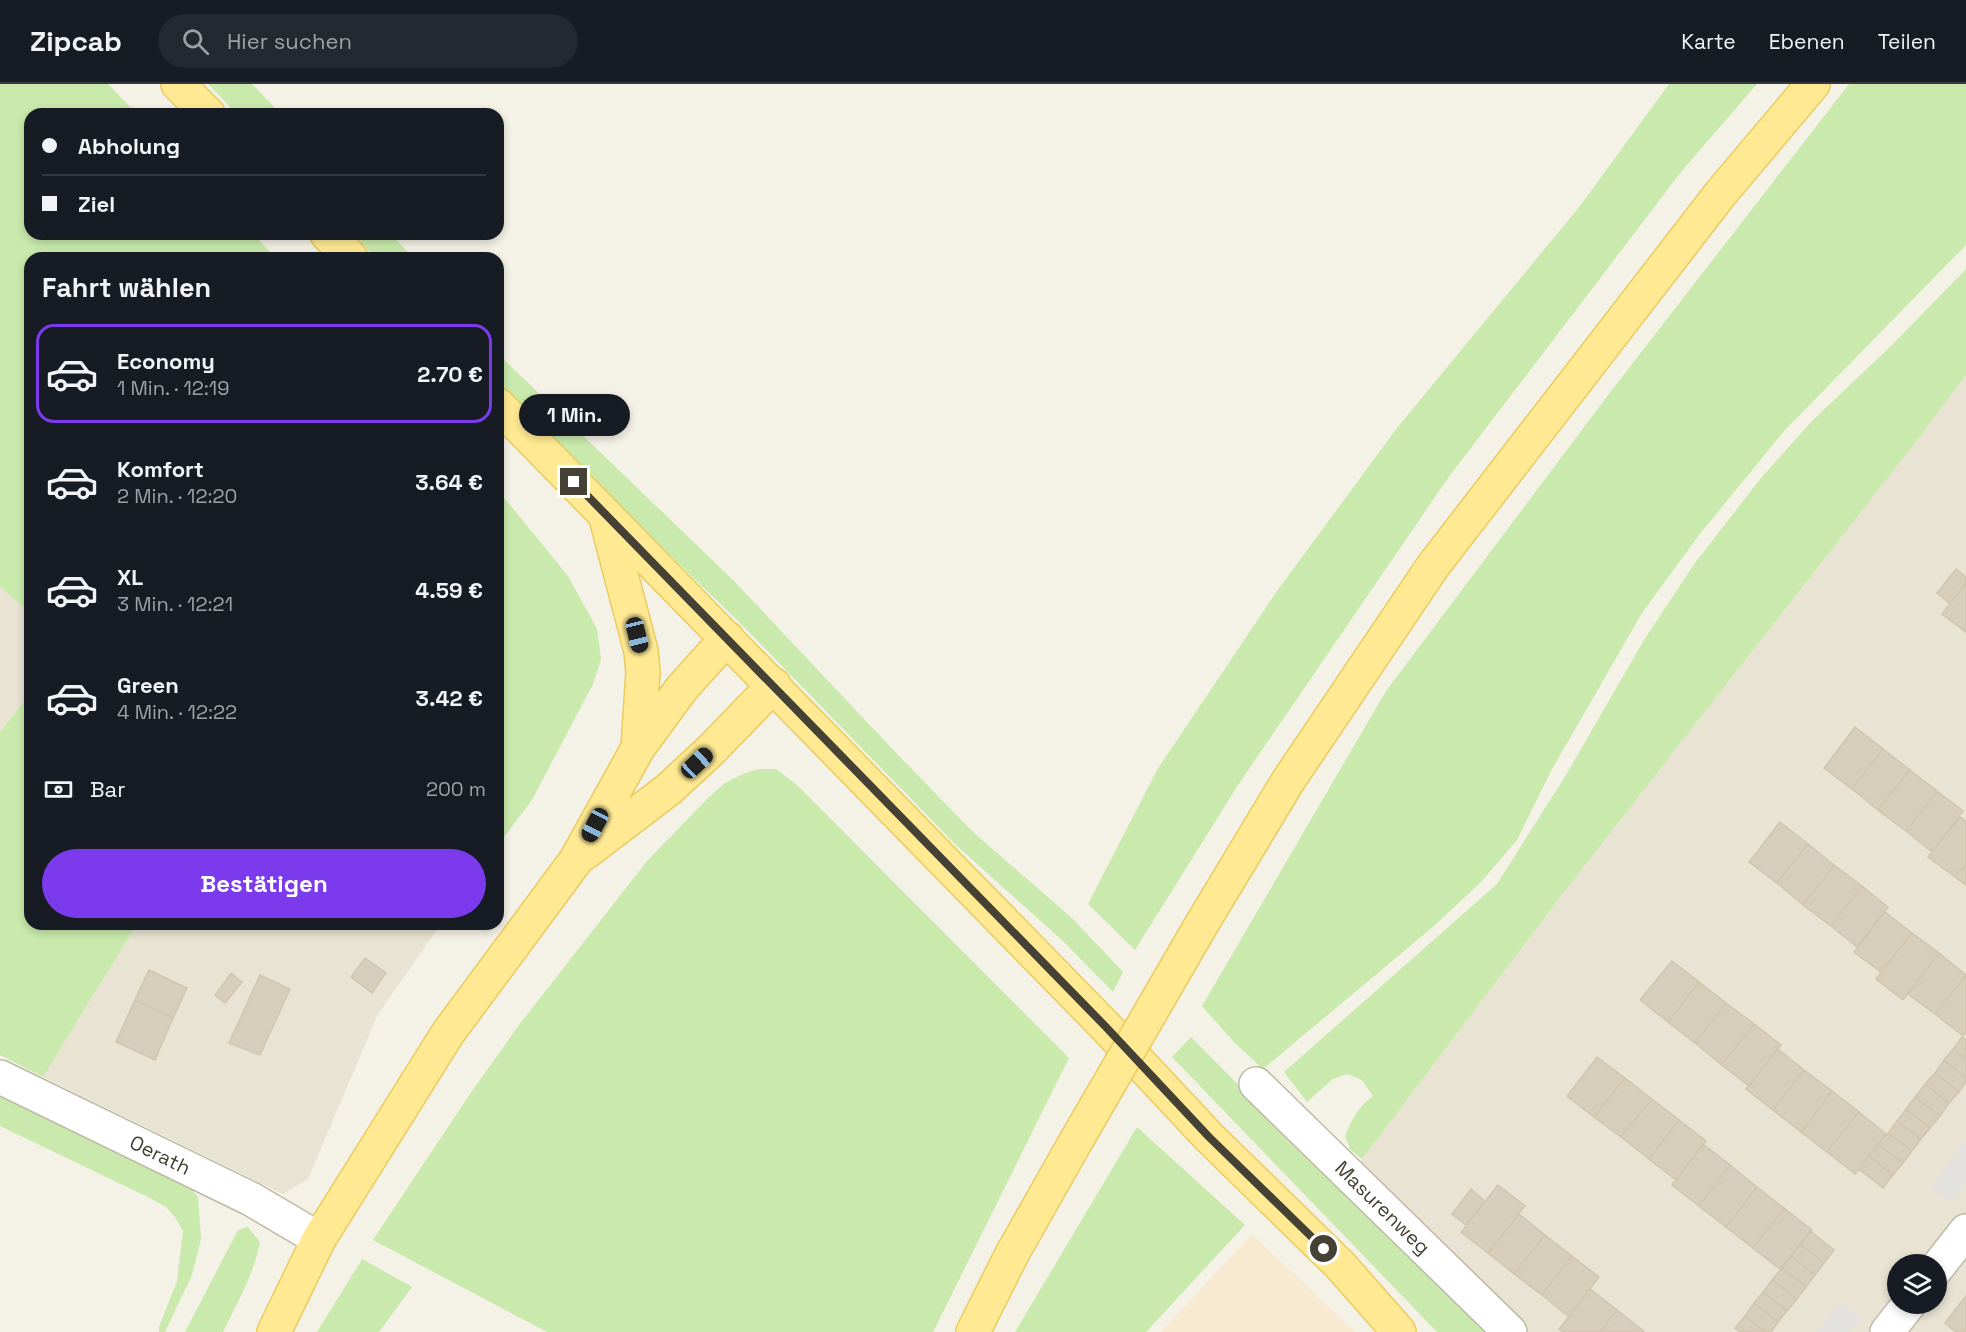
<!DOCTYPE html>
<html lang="de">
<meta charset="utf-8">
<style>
body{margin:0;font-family:"Space Grotesk",sans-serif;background:#242831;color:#f1f3f6;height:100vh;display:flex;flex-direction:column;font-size:22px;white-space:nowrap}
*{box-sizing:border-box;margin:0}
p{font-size:20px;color:#9ea1a6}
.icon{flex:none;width:33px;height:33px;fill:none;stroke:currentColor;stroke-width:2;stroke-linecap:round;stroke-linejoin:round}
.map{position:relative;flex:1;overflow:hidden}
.side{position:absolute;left:24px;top:168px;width:480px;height:678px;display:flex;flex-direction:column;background:#171b24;border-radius:18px;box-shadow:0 3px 9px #0003}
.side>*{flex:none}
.banner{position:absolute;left:24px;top:24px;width:480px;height:132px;border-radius:18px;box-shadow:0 3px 9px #0003;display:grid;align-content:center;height:132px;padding:0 18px;background:#171b24}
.tools{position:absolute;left:1887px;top:1170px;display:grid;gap:12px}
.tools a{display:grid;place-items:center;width:60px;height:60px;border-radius:50%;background:#171b24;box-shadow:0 3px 9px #0003;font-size:30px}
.end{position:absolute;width:27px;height:27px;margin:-14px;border:8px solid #464135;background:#fff;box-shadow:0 0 0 3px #fff}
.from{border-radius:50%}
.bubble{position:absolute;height:42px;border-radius:21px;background:#171b24;box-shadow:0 3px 9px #0003;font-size:20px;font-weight:600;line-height:42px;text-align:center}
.car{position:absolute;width:18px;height:36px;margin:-18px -9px;border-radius:8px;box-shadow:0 0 4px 2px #0007;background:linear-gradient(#222 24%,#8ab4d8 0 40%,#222 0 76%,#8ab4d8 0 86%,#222 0)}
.banner b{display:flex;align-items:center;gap:21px;height:57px;font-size:22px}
.banner b+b{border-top:2px solid #363941}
.banner i{width:15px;height:15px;background:#f1f3f6}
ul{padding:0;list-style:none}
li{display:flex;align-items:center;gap:18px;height:99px;margin:0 12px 9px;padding:0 6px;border:3px solid transparent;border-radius:18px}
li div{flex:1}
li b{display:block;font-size:22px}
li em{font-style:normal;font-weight:600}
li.selected{border-color:#7c3aed}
li>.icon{width:54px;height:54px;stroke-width:1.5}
h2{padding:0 18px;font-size:27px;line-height:72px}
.pay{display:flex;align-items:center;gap:15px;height:66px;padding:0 18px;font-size:22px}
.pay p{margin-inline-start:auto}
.button{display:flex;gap:12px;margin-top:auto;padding:12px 18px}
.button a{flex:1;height:69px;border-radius:36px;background:#7c3aed;color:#fff;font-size:24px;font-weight:600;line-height:69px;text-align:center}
header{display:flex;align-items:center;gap:36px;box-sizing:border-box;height:84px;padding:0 30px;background:#171b24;border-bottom:2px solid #363941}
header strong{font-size:28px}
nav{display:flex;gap:33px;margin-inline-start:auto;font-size:21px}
.search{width:420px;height:54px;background:#242831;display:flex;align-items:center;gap:15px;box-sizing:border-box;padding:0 21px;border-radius:33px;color:#9ea1a6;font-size:22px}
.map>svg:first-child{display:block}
.residential{fill:#e8e3d3;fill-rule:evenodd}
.commercial{fill:#f7ead0}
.green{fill:#c9eaac}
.parking{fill:#e4e2de}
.building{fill:#d6cdbb;stroke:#d1c6ad;stroke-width:1.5}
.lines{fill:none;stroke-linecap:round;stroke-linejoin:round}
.minor-casing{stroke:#bfb9a8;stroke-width:36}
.major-casing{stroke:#e9cb5f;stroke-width:36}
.minor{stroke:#fff;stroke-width:33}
.major{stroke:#ffea93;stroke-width:33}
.major-bridge-casing{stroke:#e9cb5f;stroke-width:36;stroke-linecap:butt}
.major-bridge{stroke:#ffea93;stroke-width:33}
.route{stroke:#464135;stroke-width:8}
.labels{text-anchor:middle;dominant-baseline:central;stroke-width:4.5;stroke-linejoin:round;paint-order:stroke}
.street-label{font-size:20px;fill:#464135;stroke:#fff}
</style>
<header>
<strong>Zipcab</strong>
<div class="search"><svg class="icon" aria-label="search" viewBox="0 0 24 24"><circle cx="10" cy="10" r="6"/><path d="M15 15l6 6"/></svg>Hier suchen</div>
<nav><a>Karte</a><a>Ebenen</a><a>Teilen</a></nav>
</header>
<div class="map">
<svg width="1966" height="1248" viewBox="0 0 1966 1248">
<rect width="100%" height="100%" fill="#f4f1e6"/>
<path class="residential" d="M1966,291V1248H1463L1329,1114L1362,1075L1561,812L1915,359ZM1898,1180H1936V1220H1898Z
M0,503L30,529V610L0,648Z
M137,840H441L378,930L308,1095L283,1110L43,993Z"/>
<path class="commercial" d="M1252,1150L1355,1248H1161Z"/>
<path class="green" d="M0,0H108L137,30H30V150H253L276,174H30V529L0,503Z
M208,0H252L281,30H237Z
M1669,0H1757L1681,88L1448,394L1238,701L1135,866L1088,820L1157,686L1277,507L1397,344L1580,122Z
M1849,0H1966V161L1784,347L1699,451L1642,529L1551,687L1517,756L1481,798L1434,842L1263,985L1233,957L1202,922L1386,607L1605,315Z
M353,150H391L413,174H376Z
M1966,185V291L1915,359L1561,812L1362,1075L1350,1065L1345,1052C1352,1035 1358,1023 1373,1012L1362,996L1348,990L1333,995L1307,1018L1284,988L1497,800L1566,691L1644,556L1695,479L1761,394L1813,336L1891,262Z
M498,270L733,496L899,672L974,749L1073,835L1123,888L1113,908L1063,857L956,761L742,541L565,369L498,300Z
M498,406L568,492L597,545L601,575L593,600L532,716L498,761Z
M30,610V840H137L43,993L0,971V648Z
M758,685H776L796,700L1069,974L933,1248H547L373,1156L472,1007L519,941L647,777L708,714L725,699L743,690Z
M1191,953L1291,1054L1497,1248H1437L1172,973Z
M0,1007L181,1093L198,1113L201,1155L192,1191L165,1248H159V1243L177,1197L183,1147L175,1133L166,1123L152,1115L0,1042Z
M1137,1043L1245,1141L1146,1248H1015Z
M248,1143L260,1158C254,1190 237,1219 223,1248H185L238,1146Z
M362,1175L412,1203L379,1248H317Z"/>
<path class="parking" d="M1966,1055V1099L1951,1119L1930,1103Z
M1840,1218L1861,1235L1850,1248H1816Z"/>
<path class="building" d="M1956,485L1966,493V499L1950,520L1937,509Z
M1966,499V548L1942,530Z
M1855,643L1883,665L1852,705L1824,684Z
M1883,665L1910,686L1878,726L1852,705Z
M1910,686L1937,707L1906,747L1878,726Z
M1937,707L1963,727L1932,768L1906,747Z
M1960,733L1966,737V780L1955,793L1928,773Z
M1780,738L1808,760L1777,799L1749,778Z
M1808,760L1834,781L1803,821L1777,799Z
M1966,780V801L1955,793Z
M1834,781L1862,802L1831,842L1803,821Z
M1862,802L1888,823L1857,863L1831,842Z
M1885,828L1912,849L1881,888L1854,868Z
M1912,849L1939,869L1903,916L1876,895Z
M1939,869L1966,891L1935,930L1908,910Z
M365,874L386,889L372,909L351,893Z
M1672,877L1699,898L1668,938L1640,916Z
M149,886L187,904L173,934L135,916Z
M231,889L242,898L225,919L215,911Z
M260,891L290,905L260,971L229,959Z
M1966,891V948L1963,952L1935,930Z
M1699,898L1726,919L1695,959L1668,938Z
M135,916L173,934L155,976L116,958Z
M1726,919L1754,940L1722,981L1695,959Z
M1754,940L1781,961L1749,1002L1722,981Z
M1962,953L1966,956V975L1953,965Z
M1778,965L1804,986L1773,1026L1746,1005Z
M1953,965L1966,975V994L1944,976Z
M1597,973L1625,994L1594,1033L1567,1012Z
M1944,976L1966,994V998L1959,1008L1935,989Z
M1804,986L1832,1007L1801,1048L1773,1026Z
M1935,989L1959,1008L1949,1019L1925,1000Z
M1625,994L1652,1015L1621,1053L1594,1033Z
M1925,1000L1949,1019L1940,1032L1915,1013Z
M1832,1007L1859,1028L1827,1068L1801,1048Z
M1915,1013L1940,1032L1930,1044L1906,1025Z
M1652,1015L1679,1036L1649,1075L1621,1053Z
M1906,1025L1930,1044L1921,1055L1897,1037Z
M1859,1028L1886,1050L1855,1090L1827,1068Z
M1679,1036L1706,1057L1676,1096L1649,1075Z
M1897,1037L1921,1055L1912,1067L1888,1049Z
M1888,1049L1912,1067L1903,1079L1878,1060Z
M1703,1060L1730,1081L1699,1122L1672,1101Z
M1878,1060L1903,1079L1893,1091L1869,1072Z
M1869,1072L1893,1091L1883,1104L1859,1085Z
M1730,1081L1757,1103L1726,1143L1699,1122Z
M1498,1101L1525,1122L1488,1169L1461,1148Z
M1757,1103L1784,1124L1753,1164L1726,1143Z
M1471,1105L1485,1117L1466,1141L1452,1130Z
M1784,1124L1812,1146L1780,1185L1753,1164Z
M1519,1130L1545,1151L1514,1190L1488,1169Z
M1810,1147L1834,1166L1824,1179L1800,1160Z
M1545,1151L1572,1172L1542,1211L1514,1190Z
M1800,1160L1824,1179L1815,1191L1791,1172Z
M1572,1172L1599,1193L1569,1233L1542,1211Z
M1791,1172L1815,1191L1806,1203L1782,1184Z
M1782,1184L1806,1203L1797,1215L1772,1196Z
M1772,1196L1797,1215L1787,1227L1763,1208Z
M1590,1205L1617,1226L1600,1248H1563L1559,1245Z
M1763,1208L1787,1227L1778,1238L1754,1219Z
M1966,1212V1248H1956L1945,1239Z
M1754,1219L1778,1238L1771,1248H1766L1745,1232Z
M1617,1226L1644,1247V1248H1600Z
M1745,1232L1766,1248H1741L1735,1244Z"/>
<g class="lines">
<g class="minor-casing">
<g id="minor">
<path id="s1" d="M0,993L251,1115L319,1155"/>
<path id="s2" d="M1256,1000L1510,1248"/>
<path d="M1936,1185L1966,1147"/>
<path d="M1887,1248L1909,1220"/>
</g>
</g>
<g class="major-casing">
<path id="major" d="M178,0L208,30
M327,150L351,174
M498,321L1105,942L1209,1053L1340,1181L1399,1248
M605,430L641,567L643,588L638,664
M585,769L669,705L711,666L774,601
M1200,843L1288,697L1433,482L1721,109L1813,0
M274,1248L319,1155L448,949L576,776L638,664L682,604L727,554
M973,1248L1012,1170L1076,1057"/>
</g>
<use href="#minor" class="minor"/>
<use href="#major" class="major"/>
<g class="major-bridge-casing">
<path id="major-bridge" d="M1076,1057L1200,843"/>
</g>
<use href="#major-bridge" class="major-bridge"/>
</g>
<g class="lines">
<path class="route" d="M574,398L1105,942L1209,1053L1324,1165"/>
</g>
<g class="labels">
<g class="street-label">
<text stroke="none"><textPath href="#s1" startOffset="178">Oerath</textPath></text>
<text stroke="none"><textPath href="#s2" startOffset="177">Masurenweg</textPath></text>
</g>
</g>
</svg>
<div class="tools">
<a><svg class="icon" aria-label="layers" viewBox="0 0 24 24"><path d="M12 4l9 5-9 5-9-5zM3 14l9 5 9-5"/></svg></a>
</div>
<i class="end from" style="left:1324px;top:1165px"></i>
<i class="end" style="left:574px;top:398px"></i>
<div class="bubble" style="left:519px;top:310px;width:111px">1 Min.</div>
<i class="car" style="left:637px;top:551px;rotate:166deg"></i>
<i class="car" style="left:697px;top:679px;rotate:47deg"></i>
<i class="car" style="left:595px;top:741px;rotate:208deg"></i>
<div class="banner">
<b><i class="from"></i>Abholung</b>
<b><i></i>Ziel</b>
</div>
<section class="side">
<h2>Fahrt wählen</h2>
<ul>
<li class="selected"><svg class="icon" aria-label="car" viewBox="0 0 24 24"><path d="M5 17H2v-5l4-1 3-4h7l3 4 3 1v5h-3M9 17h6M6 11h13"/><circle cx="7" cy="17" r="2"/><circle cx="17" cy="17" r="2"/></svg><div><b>Economy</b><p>1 Min. · 12:19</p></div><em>2.70 €</em></li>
<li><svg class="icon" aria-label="car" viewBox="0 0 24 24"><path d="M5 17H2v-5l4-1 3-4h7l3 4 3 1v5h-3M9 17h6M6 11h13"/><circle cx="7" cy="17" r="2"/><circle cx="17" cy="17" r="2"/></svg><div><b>Komfort</b><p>2 Min. · 12:20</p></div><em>3.64 €</em></li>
<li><svg class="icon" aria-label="car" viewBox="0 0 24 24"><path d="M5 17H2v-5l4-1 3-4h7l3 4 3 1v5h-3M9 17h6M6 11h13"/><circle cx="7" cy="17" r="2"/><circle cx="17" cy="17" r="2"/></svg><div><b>XL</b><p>3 Min. · 12:21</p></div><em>4.59 €</em></li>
<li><svg class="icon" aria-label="car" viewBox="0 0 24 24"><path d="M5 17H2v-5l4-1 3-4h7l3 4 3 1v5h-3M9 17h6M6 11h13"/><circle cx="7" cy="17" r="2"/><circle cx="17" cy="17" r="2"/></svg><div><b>Green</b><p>4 Min. · 12:22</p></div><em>3.42 €</em></li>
</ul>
<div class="pay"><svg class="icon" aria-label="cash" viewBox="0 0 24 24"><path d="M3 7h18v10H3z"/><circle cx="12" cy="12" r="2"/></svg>Bar<p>200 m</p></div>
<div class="button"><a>Bestätigen</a></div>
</section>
</div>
